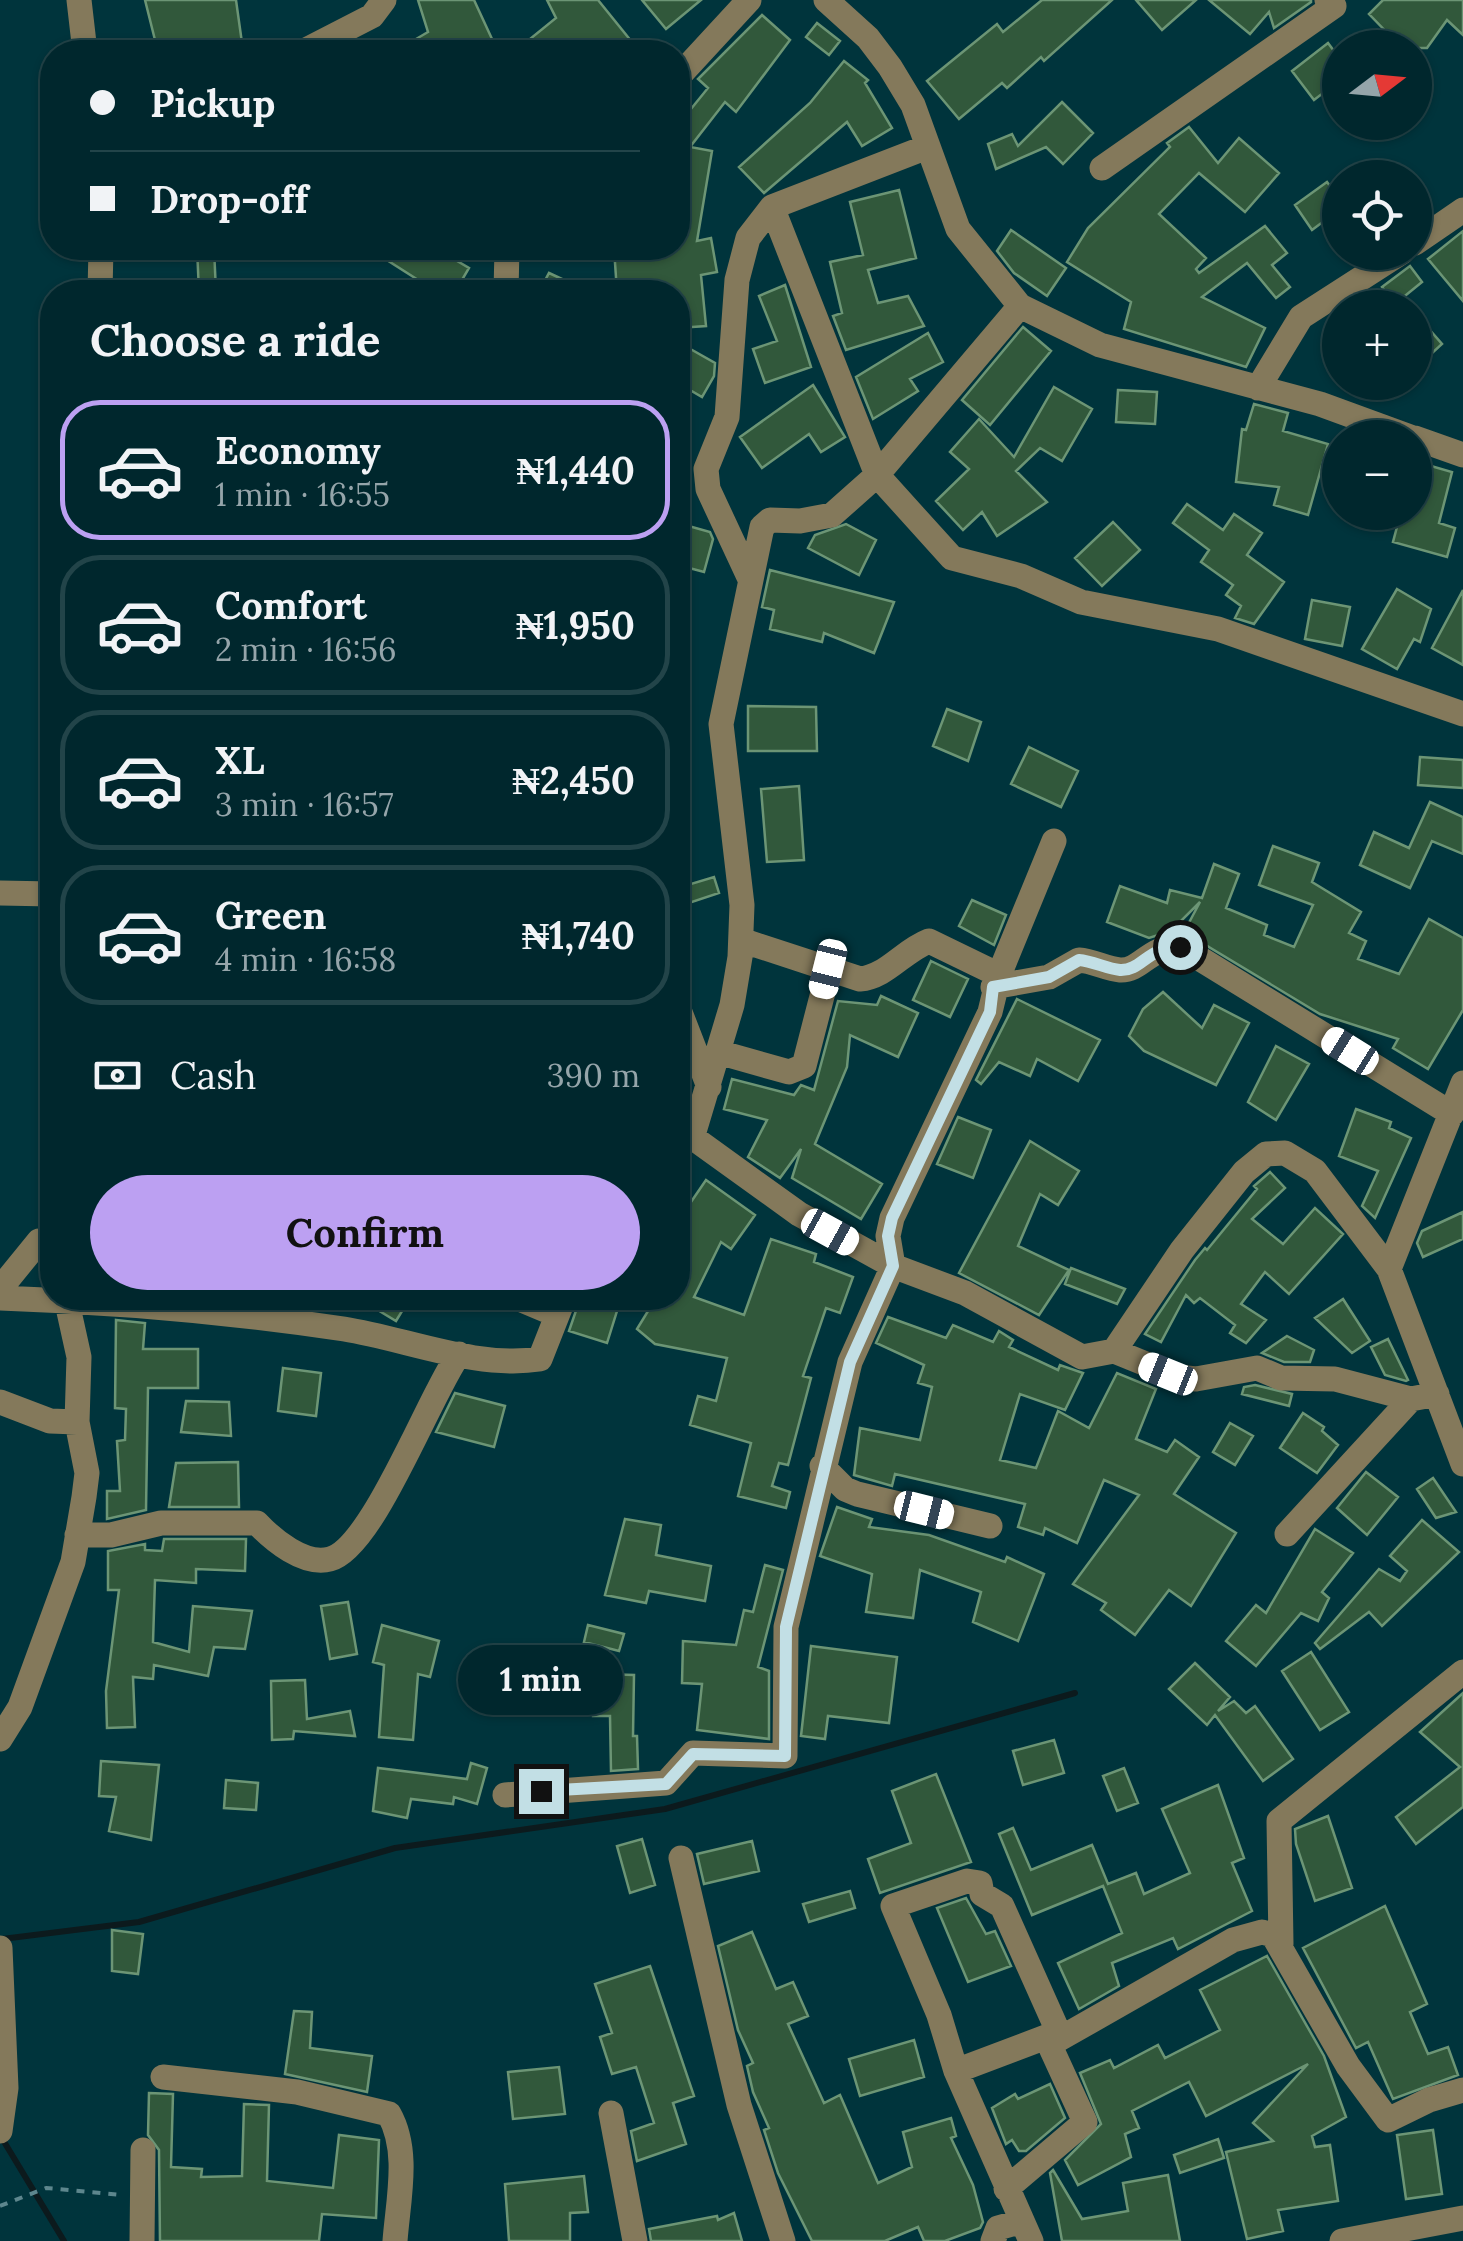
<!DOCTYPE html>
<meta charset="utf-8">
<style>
body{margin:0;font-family:Lora,serif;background:#0a2f35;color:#f1f3f6;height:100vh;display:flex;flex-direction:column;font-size:38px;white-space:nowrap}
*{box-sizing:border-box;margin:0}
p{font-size:32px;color:#95a5aa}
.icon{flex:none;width:55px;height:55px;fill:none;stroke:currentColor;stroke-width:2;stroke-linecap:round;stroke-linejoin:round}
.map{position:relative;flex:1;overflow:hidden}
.sheet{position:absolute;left:40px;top:280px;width:650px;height:1030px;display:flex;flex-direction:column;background:#00272d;border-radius:40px;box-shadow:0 2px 8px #0004,0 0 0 2px #224449}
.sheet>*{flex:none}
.hud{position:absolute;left:40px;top:40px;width:650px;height:220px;border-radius:40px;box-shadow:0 2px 8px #0004,0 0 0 2px #224449;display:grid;align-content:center;height:220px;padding:0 50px;background:#00272d}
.needle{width:65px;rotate:74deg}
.tools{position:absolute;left:1322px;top:30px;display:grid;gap:20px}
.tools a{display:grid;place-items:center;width:110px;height:110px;border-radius:50%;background:#00272d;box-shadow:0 2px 8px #0004,0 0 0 2px #224449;font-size:50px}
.end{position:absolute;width:45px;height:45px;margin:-22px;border:12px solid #c2dfe5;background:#111;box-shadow:0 0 0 5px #111}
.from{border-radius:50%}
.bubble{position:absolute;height:70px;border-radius:35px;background:#00272d;box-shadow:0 2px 8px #0004,0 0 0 2px #224449;font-size:32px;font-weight:700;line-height:70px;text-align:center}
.car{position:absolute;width:30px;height:60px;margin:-30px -15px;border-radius:12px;box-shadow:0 0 8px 2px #0007;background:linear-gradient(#fff 24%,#345 0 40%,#fff 0 76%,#345 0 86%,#fff 0)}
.hud b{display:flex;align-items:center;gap:35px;height:95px;font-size:38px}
.hud b+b{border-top:2px solid #224449}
.hud i{width:25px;height:25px;background:#f1f3f6}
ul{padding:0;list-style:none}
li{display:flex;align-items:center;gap:30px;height:140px;margin:0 20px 15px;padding:0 30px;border:5px solid #224449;border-radius:40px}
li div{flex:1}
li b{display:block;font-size:38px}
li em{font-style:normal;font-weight:700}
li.current{border-color:#bca0f2}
li>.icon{width:90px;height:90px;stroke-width:1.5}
h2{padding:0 50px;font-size:45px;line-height:120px}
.pay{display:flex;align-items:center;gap:25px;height:110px;padding:0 50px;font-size:38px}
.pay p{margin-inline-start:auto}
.cta{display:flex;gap:20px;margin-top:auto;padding:20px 50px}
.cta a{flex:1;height:115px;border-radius:60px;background:#bca0f2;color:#111;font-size:40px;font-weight:700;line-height:115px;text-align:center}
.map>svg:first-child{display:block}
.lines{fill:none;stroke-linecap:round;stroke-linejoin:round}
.stream{stroke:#0c1a1d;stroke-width:6}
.building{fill:#31583b;stroke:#6c9575;stroke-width:2.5}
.path{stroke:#5d868d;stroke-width:4;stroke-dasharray:8 8;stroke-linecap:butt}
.minor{stroke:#84795b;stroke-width:25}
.route{stroke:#c2dfe5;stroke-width:12}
</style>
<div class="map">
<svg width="1463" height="2241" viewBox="0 0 1463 2241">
<rect width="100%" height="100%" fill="#00343c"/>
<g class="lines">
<path class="stream" d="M2,1939L139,1922L395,1848L665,1809L1075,1693
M0,2135L64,2241"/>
</g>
<path class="building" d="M145,0H236L242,43L158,52Z
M418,0H474L498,52H394L428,32Z
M547,0H598L640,52H514L556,18Z
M642,0H701L666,29Z
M1042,0H1112L1044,61L1041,57L1007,88L1002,83L959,119L927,81L997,24L1003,32Z
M1136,0H1196L1162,30Z
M1209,0H1311V2L1274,28L1269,12L1250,34Z
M1383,0H1463V35L1447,20L1427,48H1402L1369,14Z
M762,15L790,40L736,112L725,102L690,147L712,151L697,241L711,238L717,272L701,275L706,326L678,328V292H617L614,248H678V125L708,88L698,79Z
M817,23L840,41L829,55L806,37Z
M1328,43L1340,59V80L1314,100L1292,71Z
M844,61L868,80L865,83L892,128L862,146L847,122L764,193L739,167L810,103Z
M1062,102L1093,133L1063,164L1046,147L996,169L988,144L1012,134L1018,146Z
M1189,127L1218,163L1239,138L1279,173L1245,212L1199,173L1159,214L1206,258L1196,269L1199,273L1265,226L1287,253L1272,265L1290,287L1276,298L1247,263L1202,297L1265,328L1246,367L1124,329L1131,302L1067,262L1088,228L1170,147L1167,143Z
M1327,182L1340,199V209L1312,230L1295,205Z
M899,190L916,258L868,270L878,303L908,296L924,326L846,350L833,316L842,313L830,262L863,255L850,202Z
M1011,230L1066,268L1047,296L1014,273L997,251Z
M1463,231V301L1428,259Z
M197,248H214L216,292H199Z
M368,248H435L469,268L455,292H437Z
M1410,266L1422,282L1395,304L1382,287Z
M549,273L590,292H539Z
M785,285L811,367L765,383L753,349L777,341L759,296Z
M1415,313L1442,344L1430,355L1415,338Z
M1023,327L1051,351L990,425L962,400Z
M928,333L943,362L910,379L918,391L873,419L856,377Z
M678,342L715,363L714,376L702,397L678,383Z
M813,385L845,437L821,452L809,434L762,468L740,437Z
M1054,387L1092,409L1062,461L1040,448L1016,471L1047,502L997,536L982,512L963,530L936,501L969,469L950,452L979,419L1014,457Z
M1118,390L1157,392L1155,424L1116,422Z
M1254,404L1288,413L1283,431L1328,444L1308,515L1274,505L1279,487L1236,482L1242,429L1246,430Z
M1431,466L1452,472L1439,523L1455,528L1447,557L1393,542L1401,512H1415V474L1428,478Z
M1187,504L1223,530L1234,514L1262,533L1247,555L1284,582L1254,624L1235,618L1241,606L1226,595L1233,585L1201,562L1209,550L1173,523Z
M1113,522L1140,550L1102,586L1075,558Z
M678,523L710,532L713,539L704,572L678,565Z
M846,524L876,540L859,575L808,548L815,535Z
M770,570L894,602L874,653L824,633L822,642L770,629L774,610L762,607Z
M1397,589L1431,609L1420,642L1414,639L1397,669L1362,649Z
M1463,590V665L1432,648Z
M1312,600L1350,607L1342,646L1305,639Z
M748,706L816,707L817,751H748Z
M947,709L981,722L968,761L933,746Z
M1029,747L1078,771L1061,807L1011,784Z
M1420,757L1463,760V788L1418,785Z
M799,786L804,860L767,862L761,789Z
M1430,802L1463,817V854L1432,841L1410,888L1360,865L1374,832L1409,848Z
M1273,846L1319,863L1312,882L1361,912L1349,933L1366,941L1358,959L1399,974L1429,919L1463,938V1010L1428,1069L1393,1048L1398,1039L1320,1014L1184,932L1200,902L1171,931L1149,938L1107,922L1120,886L1167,903L1170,890L1202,898L1214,864L1239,874L1226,908L1267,925L1264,935L1294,947L1313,905L1259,885Z
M714,877L719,893L689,903L684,886Z
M972,900L1006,915L994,945L959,926Z
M931,961L968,979L950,1017L913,1000Z
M1163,992L1202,1028L1214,1005L1249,1023L1216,1085L1144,1051L1129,1036L1143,1009Z
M881,996L918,1013L898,1057L850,1035L847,1067L815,1144L882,1184L861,1219L792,1178L801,1149L780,1178L748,1157L767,1120L724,1109L732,1079L794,1095L801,1085L814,1090L838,1001L877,1005Z
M1017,999L1100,1040L1078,1081L1037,1059L1030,1076L999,1062L981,1084L976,1080Z
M1276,1046L1309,1064L1276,1120L1248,1102Z
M1356,1109L1391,1122L1389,1128L1411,1138L1375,1218L1362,1206L1378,1171L1339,1156Z
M958,1117L991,1130L973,1178L937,1164Z
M1030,1141L1079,1171L1058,1205L1040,1194L1018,1246L1069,1270L1039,1315L959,1273Z
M1270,1172L1285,1188L1252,1219L1283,1244L1315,1208L1343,1234L1289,1294L1265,1272L1241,1304L1266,1320L1246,1343L1230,1333L1235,1325L1200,1298L1194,1303L1186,1295L1161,1342L1145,1334L1195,1260L1205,1248L1207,1250L1257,1189L1254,1186Z
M706,1180L755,1215L731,1249L721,1242L694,1297L744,1315L771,1239L816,1254L814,1262L853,1277L840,1313L826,1308L803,1376L811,1378L788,1465L779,1463L772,1486L790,1492L786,1508L738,1496L751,1443L690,1425L698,1396L716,1401L727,1358L655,1344L637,1329L656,1298H678V1221Z
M1463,1212V1239L1423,1257L1417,1243L1422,1231Z
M1071,1268L1125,1289L1117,1304L1065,1284Z
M358,1298H410L396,1321Z
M580,1299L617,1311L607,1343L569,1331Z
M1343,1299L1370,1341L1352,1353L1315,1318Z
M888,1317L946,1338L953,1325L993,1342L999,1331L1013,1340L1009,1347L1058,1370L1060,1365L1083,1373L1065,1410L1020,1394L1000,1460L1036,1468L1058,1411L1089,1428L1117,1373L1156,1389L1136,1439L1167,1452L1175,1440L1199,1457L1174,1494L1236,1533L1191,1606L1169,1590L1135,1635L1101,1610L1106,1603L1073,1584L1139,1495L1104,1480L1077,1543L1045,1528L1043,1535L1018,1527L1025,1504L895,1474L892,1486L854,1475L860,1428L920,1440L932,1387L918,1383L924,1365L876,1343Z
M116,1320L145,1323L143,1349H198V1388H148L146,1510L107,1519V1491H120L117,1441L125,1440L126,1409L115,1408Z
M1287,1336L1314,1350L1310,1362H1284L1262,1353Z
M1388,1339L1408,1380L1406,1381L1385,1375L1371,1347Z
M283,1368L321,1373L316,1416L278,1411Z
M1255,1385L1292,1394L1289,1406L1242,1394L1244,1387Z
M455,1393L505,1406L494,1447L436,1432Z
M186,1401L229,1402L231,1436L181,1432Z
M1303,1413L1324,1427L1322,1431L1338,1445L1317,1473L1280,1448Z
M1230,1423L1253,1436L1235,1465L1213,1452Z
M238,1462L239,1507H169L176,1463Z
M1366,1472L1398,1497L1367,1535L1337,1508Z
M1433,1478L1456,1512L1436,1518L1417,1489Z
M837,1507L872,1519L869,1527L929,1535L1005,1562L1007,1557L1044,1574L1018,1641L973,1622L981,1592L920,1570L913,1618L866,1612L872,1574L820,1556Z
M625,1519L661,1525L656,1555L711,1566L705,1601L649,1591L646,1603L605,1595Z
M1422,1520L1459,1552L1382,1626L1369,1612L1320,1649L1315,1643L1379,1569L1400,1581L1407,1571L1390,1556Z
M1315,1529L1353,1553L1322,1592L1329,1598L1318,1621L1301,1613L1256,1666L1226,1641L1256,1605L1266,1613Z
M164,1539H246L245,1571L196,1569V1583L155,1580L153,1642L189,1652L193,1606L252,1611L245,1649L214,1647L208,1676L154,1665L153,1679L133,1677L135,1727L107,1728L106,1691L119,1590H108V1551L145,1544V1550L162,1551Z
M765,1565L783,1570L758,1667L769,1671V1739L697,1730L702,1684L682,1683L683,1641L736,1645L744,1610L753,1612Z
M348,1602L357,1654L330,1659L321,1606Z
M382,1625L439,1641L430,1677L418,1674L413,1740L379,1737L384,1665L373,1662Z
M588,1625L624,1634L619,1651L584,1642Z
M811,1646L897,1657L889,1723L828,1716L825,1739L801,1736Z
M1311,1652L1349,1712L1320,1730L1282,1671Z
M1195,1663L1230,1697L1218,1711L1234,1701L1246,1713L1255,1706L1293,1759L1263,1781L1215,1715L1207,1725L1169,1689Z
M531,1672L634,1675L633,1736H637L638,1769L611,1771L610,1716H593V1695H531Z
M305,1680L307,1719L350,1711L355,1736L294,1731L293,1739L272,1740L271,1681Z
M1463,1693V1807L1416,1844L1396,1817L1460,1767L1420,1732Z
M1054,1740L1064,1773L1023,1785L1013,1751Z
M101,1761L159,1765L151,1840L109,1831L116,1797L99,1796Z
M471,1763L487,1768L477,1804L454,1797L453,1804L411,1799L407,1818L373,1811L378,1768L467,1779Z
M1124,1768L1138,1803L1117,1811L1103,1776Z
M936,1774L971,1862L880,1893L868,1859L911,1843L892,1791Z
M226,1780L258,1783L256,1810L224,1808Z
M1218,1785L1244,1858L1232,1863L1252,1911L1178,1949L1173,1938L1112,1963L1119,1986L1079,2009L1058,1963L1122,1933L1103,1886L1032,1915L999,1834L1013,1828L1031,1870L1092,1845L1108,1884L1136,1873L1144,1894L1190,1873L1162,1809Z
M1328,1816L1352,1888L1315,1901L1296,1844L1295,1829Z
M642,1839L655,1885L630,1893L617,1846Z
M752,1841L759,1871L704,1884L697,1854Z
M850,1891L855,1908L809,1922L803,1904Z
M966,1898L986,1934L995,1931L1011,1966L968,1982L937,1908Z
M1385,1906L1427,2004L1410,2012L1428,2054L1448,2047L1458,2075L1393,2099L1368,2042L1356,2048L1303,1948Z
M112,1930L143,1934L138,1974L112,1971Z
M752,1932L776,1989L793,1982L808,2016L788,2024L824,2103L840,2095L878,2183L912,2167L903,2132L951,2118L956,2136L951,2138L973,2185L983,2222L980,2228L945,2241H924L918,2227L885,2241H812L778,2173L764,2130L769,2128L753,2092L747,2066L753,2063L738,2030L718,1946Z
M1267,1956L1324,2056L1346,2117L1312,2136L1315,2147L1330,2145L1338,2201L1278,2210L1283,2231L1247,2239L1226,2152L1273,2141L1253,2123L1308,2064L1206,2116L1189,2082L1132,2111L1139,2128L1125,2134L1131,2157L1078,2185L1065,2160L1101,2124L1080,2073L1110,2060L1114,2068L1158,2045L1165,2058L1220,2030L1200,1990Z
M650,1966L694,2096L673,2103L686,2144L637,2161L631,2131L654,2123L636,2067L612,2074L600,2037L612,2033L595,1984Z
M294,2011L312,2012L310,2048L372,2056L367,2092L285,2074Z
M914,2040L924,2077L860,2096L849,2059Z
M559,2067L565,2114L513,2119L508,2072Z
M1050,2084L1065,2118L1026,2151H1019L1012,2140L1006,2144L992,2108L1015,2094L1018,2099Z
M149,2093L173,2094L171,2167L202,2169L201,2177L242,2176L244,2104L269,2105L267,2181L333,2188L339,2135L379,2140L376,2218L322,2214L319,2241H160L159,2150L148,2135Z
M1433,2130L1442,2194L1406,2199L1397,2135Z
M1218,2139L1224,2158L1180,2173L1174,2155Z
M1053,2170L1082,2219L1128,2211L1123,2183L1168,2175L1180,2241H1062L1050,2173Z
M584,2176L588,2212L570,2213V2241H509L505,2184Z
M734,2213L742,2241H651L649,2229L717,2216L718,2220Z"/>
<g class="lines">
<path class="path" d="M0,2206L46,2188L121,2195"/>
<path class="minor" d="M79,0L85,52
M826,0L868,38L890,67L913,105L958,229L1020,306L1100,345L1320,404L1413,438
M302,52L372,16L384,0
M678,77L749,0
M1102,168L1334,6L1327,0
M772,207L877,475L952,558L1021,576L1081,602L1218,629L1463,714
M1415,243L1463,210
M100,292L101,248
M506,292L507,248
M52,363V401
M1258,388L1301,317L1402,252
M1415,438L1463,455
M749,577L708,489L706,469L727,417L737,280L748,238L772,207L927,147
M0,893L52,894
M999,975L1054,841
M993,987L1049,977L1079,960C1093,961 1107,969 1120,970C1142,971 1148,946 1181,947L1452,1114
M678,1007L709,1087
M718,1052L789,1072L804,1066L829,969
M681,1129L799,1214L893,1266L965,1293L1082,1357L1114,1351L1178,1377L1196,1379L1257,1368L1281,1378L1335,1379L1411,1399L1437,1394
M693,1135L732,1005L740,957L742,905L721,724L762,527L770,520L800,521L832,515L877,475L1020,306
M1389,1269L1463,1083
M0,1297L8,1279L39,1241L52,1242
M0,1298C114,1302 231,1312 344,1329C407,1339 476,1369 540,1359L564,1298
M517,1298L555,1314
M1114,1351L1182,1250L1244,1172L1266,1154L1285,1153L1315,1171L1389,1269L1463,1464
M0,1402L50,1421L77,1422
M822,1466L845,1489L857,1494L990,1526
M1287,1534L1411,1399
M77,1535H111L161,1523H257C273,1540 304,1566 330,1559C373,1548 431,1392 459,1354
M0,1739L20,1707L73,1562L84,1497L87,1473L77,1422L79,1357L66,1298
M505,1795L666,1783L693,1753L785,1756L786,1627L850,1362L893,1266L888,1236L892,1218L990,1012L999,975L929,941C903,951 886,977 860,979L741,940
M681,1858L739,2105L783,2241
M1281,1944L1279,1821L1463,1672
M0,1948L6,2088L0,2131
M956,2071L1046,2037L1061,2038
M163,2077L297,2092L389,2114C410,2151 398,2200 395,2241
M611,2113L635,2241
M1006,2189L1085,2122L1046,2037
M142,2241L143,2150
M993,2241L998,2228L1019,2222
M1031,2241L956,2071L939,2015L893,1906L967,1881L980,1883L982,1894L1002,1906L1061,2038L1233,1940L1262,1932L1273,1935L1348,2066L1388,2120L1429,2100L1463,2090
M1342,2241L1463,2218"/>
</g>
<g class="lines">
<path class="route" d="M541,1791L666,1784L693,1754L785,1756L786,1627L850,1362L893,1266L888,1236L892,1218L990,1012L993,987L1049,977L1079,960C1093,961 1107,969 1120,970C1142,971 1148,946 1180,947"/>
</g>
</svg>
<div class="tools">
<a><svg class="needle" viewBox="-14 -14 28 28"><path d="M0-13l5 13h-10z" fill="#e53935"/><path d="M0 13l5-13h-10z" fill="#95a5aa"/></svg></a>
<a><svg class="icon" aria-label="locate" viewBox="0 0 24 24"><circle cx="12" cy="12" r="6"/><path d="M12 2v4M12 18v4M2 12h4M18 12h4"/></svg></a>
<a>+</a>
<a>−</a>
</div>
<i class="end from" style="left:1180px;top:947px"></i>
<i class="end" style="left:541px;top:1791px"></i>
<div class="bubble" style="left:458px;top:1645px;width:165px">1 min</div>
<i class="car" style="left:828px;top:969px;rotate:194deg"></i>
<i class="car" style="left:1350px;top:1051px;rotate:302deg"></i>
<i class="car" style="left:830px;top:1232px;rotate:119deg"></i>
<i class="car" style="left:1168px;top:1374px;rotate:292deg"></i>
<i class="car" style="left:924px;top:1510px;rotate:104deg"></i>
<div class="hud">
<b><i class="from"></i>Pickup</b>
<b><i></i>Drop-off</b>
</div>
<section class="sheet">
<h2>Choose a ride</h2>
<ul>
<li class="current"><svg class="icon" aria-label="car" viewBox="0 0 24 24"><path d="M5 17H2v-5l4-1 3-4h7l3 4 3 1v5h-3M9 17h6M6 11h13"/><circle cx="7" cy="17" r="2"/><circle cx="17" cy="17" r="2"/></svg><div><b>Economy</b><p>1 min · 16:55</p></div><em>₦1,440</em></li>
<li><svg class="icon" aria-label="car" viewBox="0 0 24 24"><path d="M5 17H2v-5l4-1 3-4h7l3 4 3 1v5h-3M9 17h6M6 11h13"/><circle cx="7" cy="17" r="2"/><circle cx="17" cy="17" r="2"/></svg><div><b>Comfort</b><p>2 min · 16:56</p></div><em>₦1,950</em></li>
<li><svg class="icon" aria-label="car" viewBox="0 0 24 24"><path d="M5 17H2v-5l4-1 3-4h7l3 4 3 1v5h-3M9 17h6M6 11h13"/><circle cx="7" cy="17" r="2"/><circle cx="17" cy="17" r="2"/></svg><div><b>XL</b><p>3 min · 16:57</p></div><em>₦2,450</em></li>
<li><svg class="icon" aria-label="car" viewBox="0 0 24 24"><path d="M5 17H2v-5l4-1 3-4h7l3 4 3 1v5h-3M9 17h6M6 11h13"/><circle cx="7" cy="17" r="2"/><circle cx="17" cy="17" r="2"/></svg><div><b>Green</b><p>4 min · 16:58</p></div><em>₦1,740</em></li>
</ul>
<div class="pay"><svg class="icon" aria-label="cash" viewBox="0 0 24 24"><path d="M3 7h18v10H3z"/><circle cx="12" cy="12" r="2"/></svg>Cash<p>390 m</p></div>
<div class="cta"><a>Confirm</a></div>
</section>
</div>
